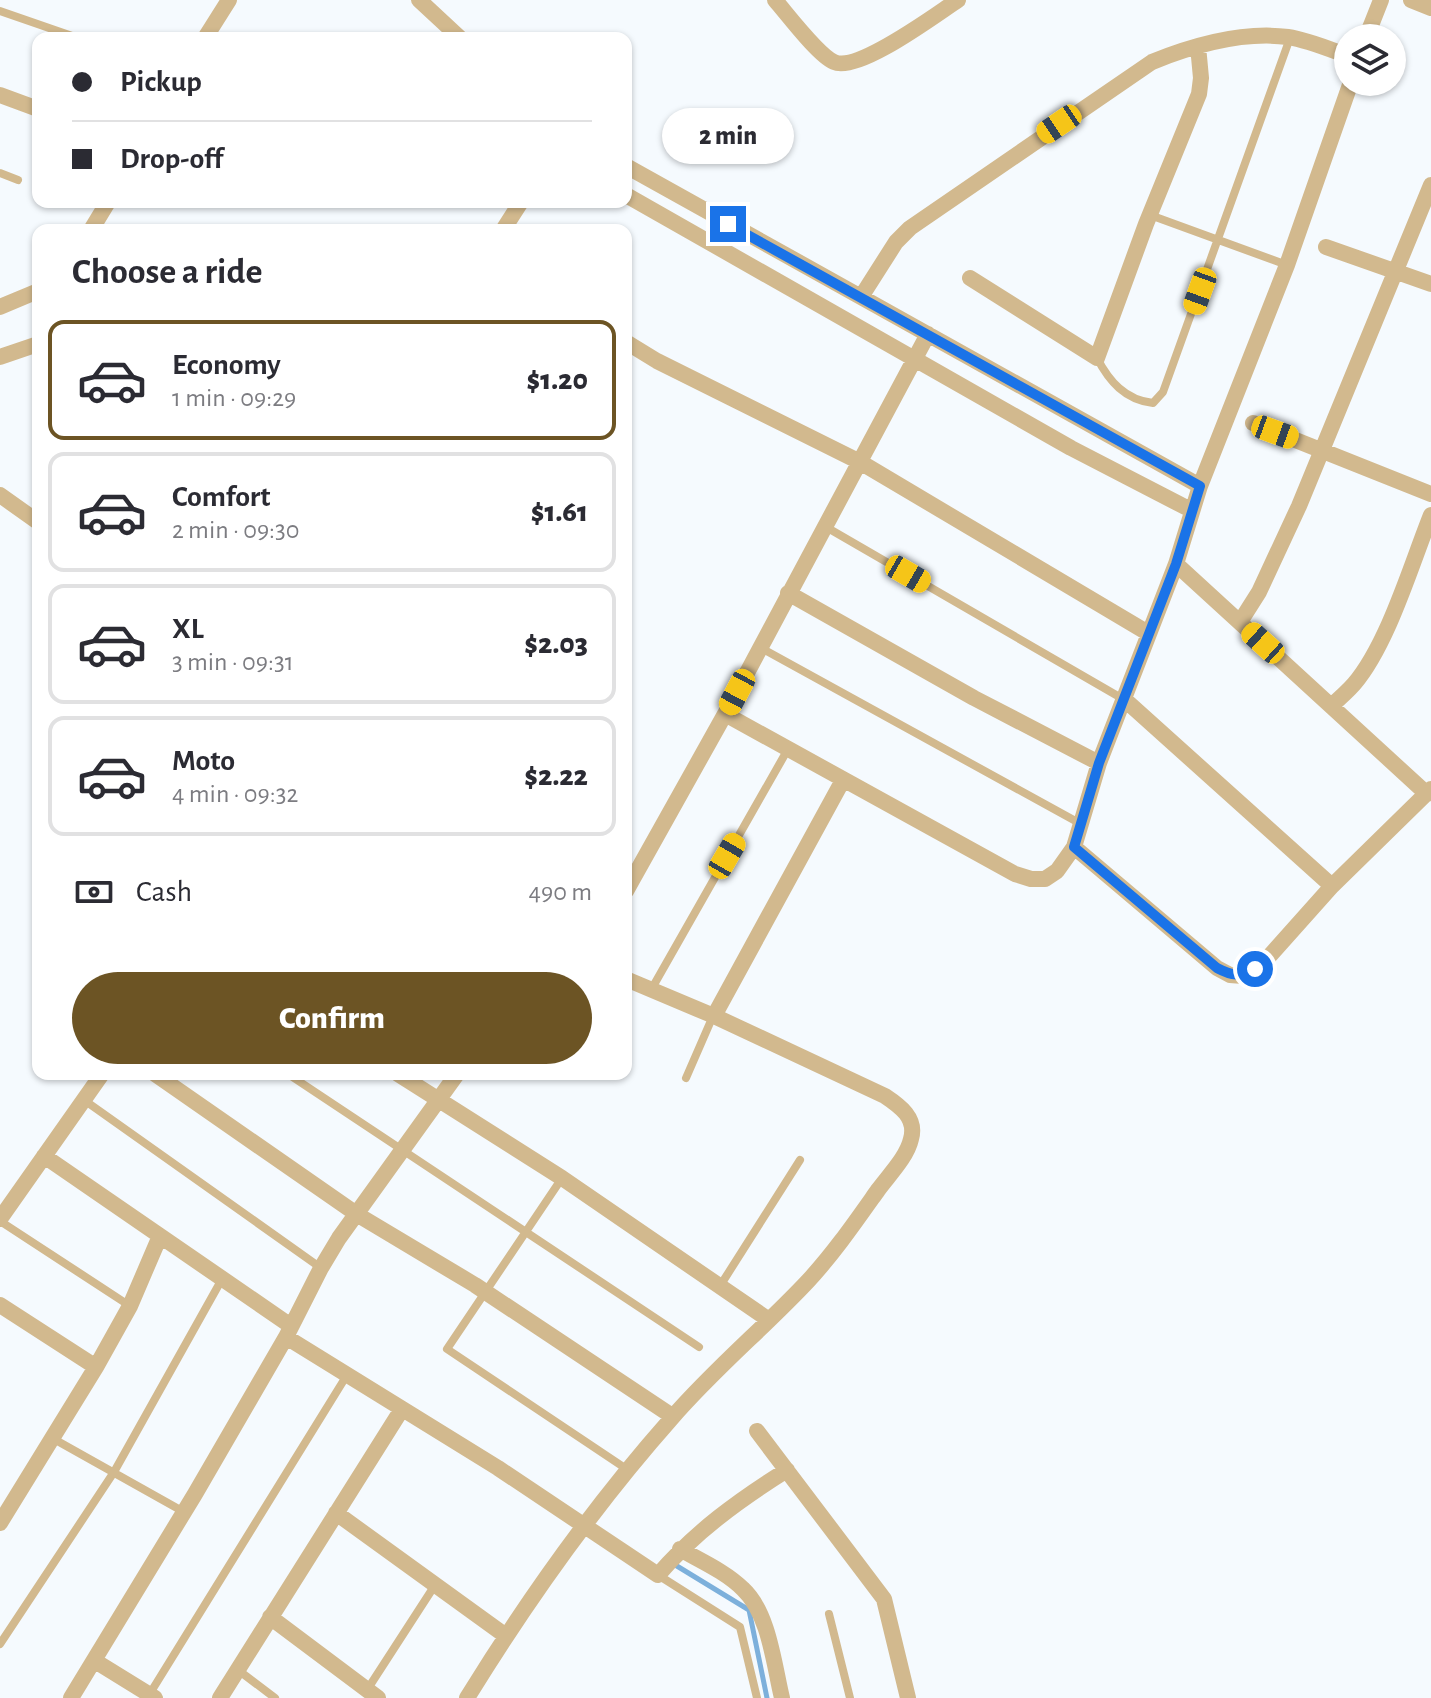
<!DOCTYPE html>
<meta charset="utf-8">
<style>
body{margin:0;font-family:"Alegreya Sans",sans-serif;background:#f2f2f3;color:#2b2b33;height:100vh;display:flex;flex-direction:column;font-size:30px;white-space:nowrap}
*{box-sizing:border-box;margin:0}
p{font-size:26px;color:#7c7c81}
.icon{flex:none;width:44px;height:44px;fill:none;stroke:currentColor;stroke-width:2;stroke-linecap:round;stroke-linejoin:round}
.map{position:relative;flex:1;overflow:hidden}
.side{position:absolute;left:32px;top:224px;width:600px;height:856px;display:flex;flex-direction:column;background:#fff;border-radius:16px;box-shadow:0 2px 6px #0004}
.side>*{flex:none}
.guide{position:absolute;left:32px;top:32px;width:600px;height:176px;border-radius:16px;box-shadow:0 2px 6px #0004;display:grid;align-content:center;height:176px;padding:0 40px;background:#fff}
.fabs{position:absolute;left:1334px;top:24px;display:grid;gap:16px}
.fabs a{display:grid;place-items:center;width:72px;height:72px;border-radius:50%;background:#fff;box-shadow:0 2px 6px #0004;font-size:40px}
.end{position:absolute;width:36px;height:36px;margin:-18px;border:10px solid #1a73e8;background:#fff;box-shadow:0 0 0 4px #fff}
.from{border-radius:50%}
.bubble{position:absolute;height:56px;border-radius:28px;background:#fff;box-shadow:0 2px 6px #0004;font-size:26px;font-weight:800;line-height:56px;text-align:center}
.car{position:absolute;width:24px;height:48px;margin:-24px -12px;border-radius:10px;box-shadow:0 0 6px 2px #0007;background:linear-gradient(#f5c518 24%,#345 0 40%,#f5c518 0 76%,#345 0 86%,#f5c518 0)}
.guide b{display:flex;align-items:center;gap:28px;height:76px;font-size:30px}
.guide b+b{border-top:2px solid #e1e1e2}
.guide i{width:20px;height:20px;background:#2b2b33}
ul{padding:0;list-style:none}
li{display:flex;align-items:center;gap:24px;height:120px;margin:0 16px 12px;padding:0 24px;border:4px solid #e1e1e2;border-radius:16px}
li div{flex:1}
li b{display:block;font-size:30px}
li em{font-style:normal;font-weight:800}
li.selected{border-color:#6c5424}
li>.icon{width:72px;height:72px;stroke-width:1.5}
h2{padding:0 40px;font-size:36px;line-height:96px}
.pay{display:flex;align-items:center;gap:20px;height:88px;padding:0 40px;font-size:30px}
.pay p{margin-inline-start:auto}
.cta{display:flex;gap:16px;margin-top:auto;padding:16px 40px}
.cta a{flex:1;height:92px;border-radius:48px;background:#6c5424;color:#fff;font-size:32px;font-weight:800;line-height:92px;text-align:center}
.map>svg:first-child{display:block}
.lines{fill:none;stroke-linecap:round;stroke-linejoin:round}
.stream{stroke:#7db0db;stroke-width:5}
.lane{stroke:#d2b98e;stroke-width:8}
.street{stroke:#d2b98e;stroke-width:16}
.route{stroke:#1a73e8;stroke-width:10}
</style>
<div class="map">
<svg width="1431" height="1698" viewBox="0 0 1431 1698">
<rect width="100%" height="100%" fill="#f5fafe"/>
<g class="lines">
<path class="stream" d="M672,1563L749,1610L767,1698"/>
<path class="lane" d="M0,11L78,38
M0,173L18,180
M1150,215L1287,265
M1097,358C1109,381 1125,400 1153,403L1163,392L1290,38
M826,527L1123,699
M761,648L1081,824
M651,990L788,749
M288,1074L699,1347
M686,1078L713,1016
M84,1100L321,1268
M562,1178L447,1349L628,1470
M0,1221L130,1306
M720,1286L800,1160
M52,1438L184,1512
M658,1575L740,1627L757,1698
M829,1614L850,1698
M0,1644L114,1472L222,1279
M238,1670L275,1698
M367,1690L435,1585
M149,1695L347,1375"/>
<path class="street" d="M419,0L460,38
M775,0C788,15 818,55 834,62C858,73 935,15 958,0
M1411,0L1431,8
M205,38L229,0
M1366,38L1381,0
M0,95L38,109
M626,166L1200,486
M626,195L1071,448L1191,510
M91,230L108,202
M503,230L521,202
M1326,247L1431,284
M970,278L1097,358L1146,224L1199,94L1201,78L1198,46
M861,297L896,242L910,228L1152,62C1194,45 1243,31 1288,37C1308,40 1329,49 1348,56
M0,307L38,291
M626,342L657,361L860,462L1148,633
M0,357L38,344
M1253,423L1431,494
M0,495L38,522
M1176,564L1427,794
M788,593L974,698L1099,763
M1240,622L1259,592L1299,506L1431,185
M1124,699L1332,886
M1331,706C1339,699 1347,692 1354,684C1388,644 1411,565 1431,515
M725,714L1015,874L1031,879H1045L1057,871L1074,847L1099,763L1176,564L1200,486L1287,265L1351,82
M1074,847L1217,968L1230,975L1243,976L1266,960L1332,886L1431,789
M626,891L725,714L928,334
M714,1016L843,780
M155,1074L358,1215L475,1285L672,1416
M398,1074L562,1178L769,1320
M44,1156L291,1326
M0,1219L102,1074
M0,1305L96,1367
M286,1337L498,1468L658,1575C695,1532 739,1500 787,1470
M757,1431L884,1599L908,1698
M336,1513L506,1636
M0,1523L96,1367L130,1306L160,1236
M680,1549C701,1561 726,1572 743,1589C769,1613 774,1665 782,1698
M270,1617L378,1698
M95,1661L155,1698
M71,1698L195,1494L286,1337L321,1268L339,1238L457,1074
M220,1698L402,1409
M467,1698C528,1599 594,1506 671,1419C713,1370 764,1328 808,1281C834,1253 856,1221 878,1190C889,1175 907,1157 911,1139C917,1118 900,1106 885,1096L714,1016L626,979"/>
</g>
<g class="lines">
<path class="route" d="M728,224L1200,486L1176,564L1099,763L1074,847L1217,968C1232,976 1240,977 1255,969"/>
</g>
</svg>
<div class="fabs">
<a><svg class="icon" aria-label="layers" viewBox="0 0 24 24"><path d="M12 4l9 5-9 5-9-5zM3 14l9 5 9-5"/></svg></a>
</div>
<i class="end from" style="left:1255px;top:969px"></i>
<i class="end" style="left:728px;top:224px"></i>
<div class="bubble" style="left:662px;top:108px;width:132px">2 min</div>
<i class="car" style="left:1059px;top:124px;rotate:236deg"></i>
<i class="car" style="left:1200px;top:291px;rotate:200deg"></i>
<i class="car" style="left:1275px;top:432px;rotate:110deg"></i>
<i class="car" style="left:908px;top:574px;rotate:120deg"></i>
<i class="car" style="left:1263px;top:643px;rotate:312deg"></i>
<i class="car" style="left:737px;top:692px;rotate:208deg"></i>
<i class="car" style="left:727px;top:856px;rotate:30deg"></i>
<div class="guide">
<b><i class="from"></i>Pickup</b>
<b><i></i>Drop-off</b>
</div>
<section class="side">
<h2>Choose a ride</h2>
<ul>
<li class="selected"><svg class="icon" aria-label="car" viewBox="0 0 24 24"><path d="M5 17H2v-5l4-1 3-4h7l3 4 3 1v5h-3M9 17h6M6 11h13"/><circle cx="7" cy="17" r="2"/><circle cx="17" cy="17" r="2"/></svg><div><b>Economy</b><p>1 min · 09:29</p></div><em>$1.20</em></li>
<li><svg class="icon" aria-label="car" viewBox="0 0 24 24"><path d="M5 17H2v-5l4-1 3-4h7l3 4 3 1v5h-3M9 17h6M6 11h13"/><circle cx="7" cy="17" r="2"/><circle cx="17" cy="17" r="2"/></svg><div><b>Comfort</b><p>2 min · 09:30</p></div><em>$1.61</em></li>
<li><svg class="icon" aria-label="car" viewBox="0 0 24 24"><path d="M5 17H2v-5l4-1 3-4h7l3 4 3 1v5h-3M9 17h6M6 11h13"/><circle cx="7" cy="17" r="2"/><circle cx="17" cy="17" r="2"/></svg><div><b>XL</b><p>3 min · 09:31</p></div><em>$2.03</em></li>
<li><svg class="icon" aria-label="car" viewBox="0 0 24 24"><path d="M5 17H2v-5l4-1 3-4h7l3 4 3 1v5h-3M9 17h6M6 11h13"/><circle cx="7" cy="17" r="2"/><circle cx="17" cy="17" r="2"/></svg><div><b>Moto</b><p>4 min · 09:32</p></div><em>$2.22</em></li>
</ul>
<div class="pay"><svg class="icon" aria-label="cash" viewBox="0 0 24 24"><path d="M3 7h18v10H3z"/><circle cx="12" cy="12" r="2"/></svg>Cash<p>490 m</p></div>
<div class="cta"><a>Confirm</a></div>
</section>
</div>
